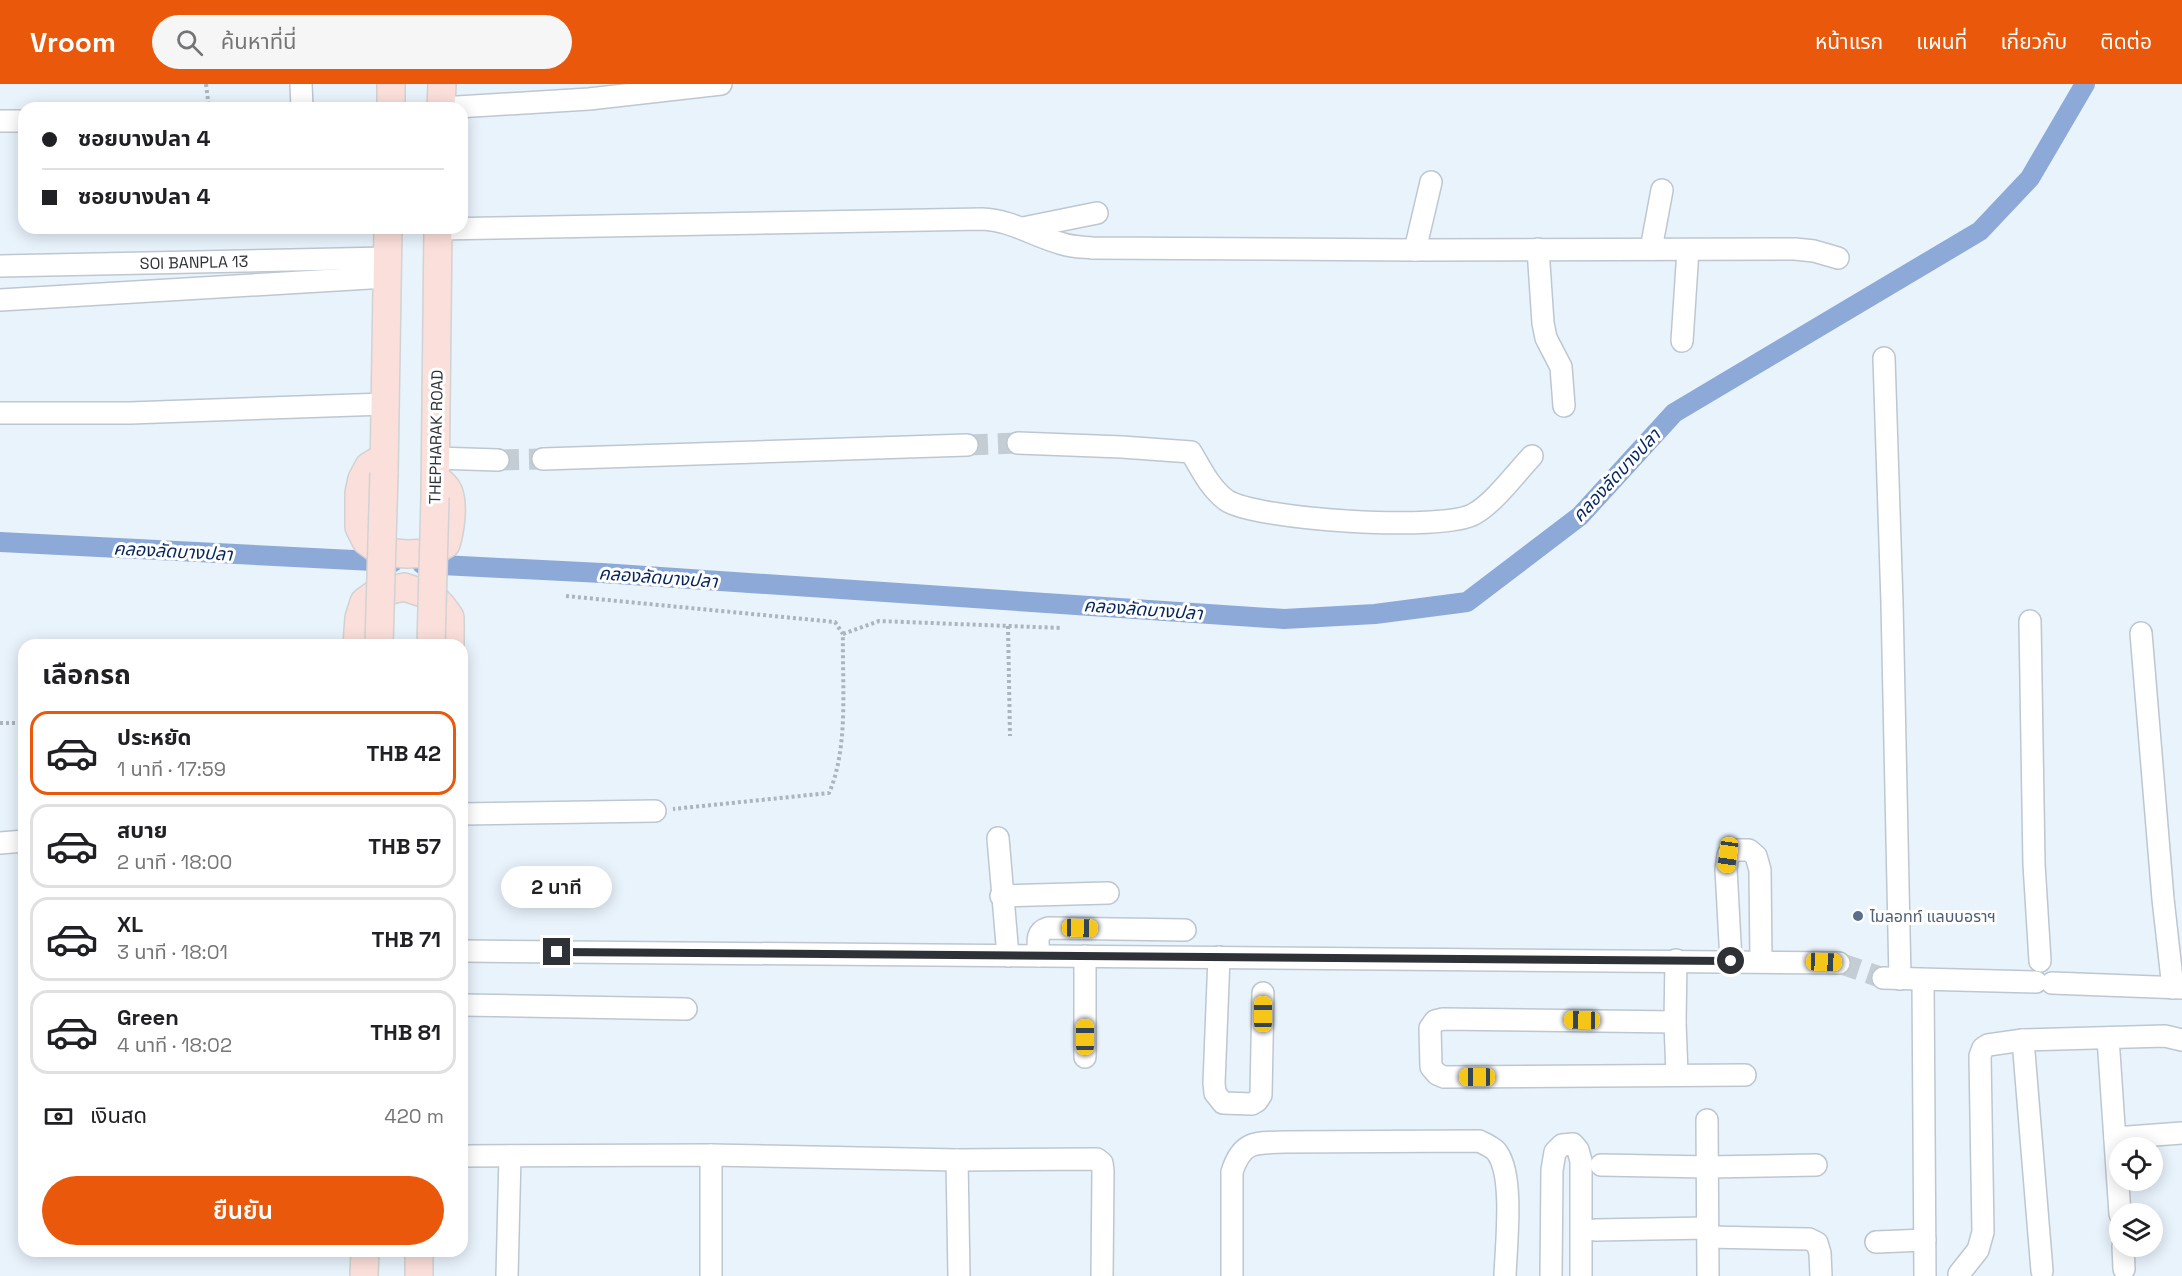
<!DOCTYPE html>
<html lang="th">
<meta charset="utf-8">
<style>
body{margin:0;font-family:"Space Grotesk","Noto Sans Thai",sans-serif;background:#f6f6f6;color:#202124;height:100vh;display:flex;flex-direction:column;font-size:22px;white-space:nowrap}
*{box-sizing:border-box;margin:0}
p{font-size:20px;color:#757577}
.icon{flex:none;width:33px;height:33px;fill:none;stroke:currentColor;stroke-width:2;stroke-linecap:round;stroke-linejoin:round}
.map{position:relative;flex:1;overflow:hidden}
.drawer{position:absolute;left:18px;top:555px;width:450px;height:618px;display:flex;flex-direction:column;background:#fff;border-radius:18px;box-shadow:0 3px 15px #0003}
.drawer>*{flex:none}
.hud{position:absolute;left:18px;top:18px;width:450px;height:132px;border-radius:18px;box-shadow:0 3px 15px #0003;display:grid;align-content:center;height:132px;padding:0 24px;background:#fff}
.tools{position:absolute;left:2109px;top:1053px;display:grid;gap:12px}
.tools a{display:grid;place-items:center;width:54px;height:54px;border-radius:50%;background:#fff;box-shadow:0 3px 15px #0003;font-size:30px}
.end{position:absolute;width:27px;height:27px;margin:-14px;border:8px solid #2e3236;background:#fff;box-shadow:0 0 0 3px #fff}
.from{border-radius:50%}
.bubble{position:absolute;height:42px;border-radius:21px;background:#fff;box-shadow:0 3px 15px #0003;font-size:20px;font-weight:600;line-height:42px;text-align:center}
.car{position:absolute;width:18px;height:36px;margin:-18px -9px;border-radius:8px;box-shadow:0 0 4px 2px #0007;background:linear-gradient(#f5c518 24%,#345 0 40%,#f5c518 0 76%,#345 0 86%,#f5c518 0)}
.hud b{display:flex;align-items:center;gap:21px;height:57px;font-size:22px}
.hud b+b{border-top:2px solid #e0e0e0}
.hud i{width:15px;height:15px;background:#202124}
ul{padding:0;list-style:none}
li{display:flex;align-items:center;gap:18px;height:84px;margin:0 12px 9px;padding:0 12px;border:3px solid #e0e0e0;border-radius:18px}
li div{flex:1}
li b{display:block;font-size:22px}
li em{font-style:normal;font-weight:600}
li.selected{border-color:#ea580c}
li>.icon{width:54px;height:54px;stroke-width:1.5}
h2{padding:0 24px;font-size:27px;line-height:72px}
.pay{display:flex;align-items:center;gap:15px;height:66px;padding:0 24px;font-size:22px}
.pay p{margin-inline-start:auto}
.cta{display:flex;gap:12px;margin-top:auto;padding:12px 24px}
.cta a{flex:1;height:69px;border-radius:36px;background:#ea580c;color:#fff;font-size:24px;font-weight:600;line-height:69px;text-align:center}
header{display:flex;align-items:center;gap:36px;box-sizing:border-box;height:84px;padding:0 30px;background:#ea580c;color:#fff}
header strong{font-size:28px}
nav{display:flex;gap:33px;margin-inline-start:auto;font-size:21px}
.search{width:420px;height:54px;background:#f6f6f6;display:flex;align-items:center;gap:15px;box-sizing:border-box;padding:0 21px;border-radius:33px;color:#757577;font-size:22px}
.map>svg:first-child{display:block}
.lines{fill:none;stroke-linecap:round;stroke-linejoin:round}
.canal{stroke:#8da9d8;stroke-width:20}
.minor-tunnel{stroke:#c4ccd4;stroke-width:21;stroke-dasharray:21 10;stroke-linecap:butt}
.minor-casing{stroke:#bec7d0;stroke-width:24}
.major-casing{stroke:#d1d2d3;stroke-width:30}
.path{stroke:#acb4bc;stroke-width:4;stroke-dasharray:3 3;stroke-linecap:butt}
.minor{stroke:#fff;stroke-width:21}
.major{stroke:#fbdfda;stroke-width:27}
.major-bridge-casing{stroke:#d1d2d3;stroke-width:30;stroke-linecap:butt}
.major-bridge{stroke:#fbdfda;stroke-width:27}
.route{stroke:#2e3236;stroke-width:8}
.service-dot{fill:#5c6f8a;stroke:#fefefe;stroke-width:2}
.labels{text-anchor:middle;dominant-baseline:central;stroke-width:6;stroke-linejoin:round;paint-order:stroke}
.street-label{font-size:16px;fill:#2e3236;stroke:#fefefe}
.service-label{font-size:16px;fill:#4e5e75;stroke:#fefefe;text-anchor:start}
.water-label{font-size:18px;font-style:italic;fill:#07255d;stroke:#fefefe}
</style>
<header>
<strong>Vroom</strong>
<div class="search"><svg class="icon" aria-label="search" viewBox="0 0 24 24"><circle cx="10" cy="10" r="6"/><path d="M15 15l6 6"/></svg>ค้นหาที่นี่</div>
<nav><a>หน้าแรก</a><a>แผนที่</a><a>เกี่ยวกับ</a><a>ติดต่อ</a></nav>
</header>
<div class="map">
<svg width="2182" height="1192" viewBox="0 0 2182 1192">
<rect width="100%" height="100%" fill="#e9f3fc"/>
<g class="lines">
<path class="canal" d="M0,458L393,478
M422,480L602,489L1284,535L1375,530L1467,518L1580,432L1674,329L1980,147L2030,94L2085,0"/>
<path class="minor-tunnel" d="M967,361L1018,359
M498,376L543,375
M1839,879L1883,894"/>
<g class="minor-casing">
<g id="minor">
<path d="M301,0L302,24"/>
<path d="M441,24L589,15L721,0"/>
<path d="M0,37H24"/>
<path d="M1023,144L1097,129"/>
<path d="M438,145L982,135C1012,136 1035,153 1063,160C1072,163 1082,163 1092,164L1415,166L1795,165L1814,167L1838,174"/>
<path d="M1538,165L1543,239L1546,254L1561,283L1564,322"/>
<path d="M1651,165L1662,106"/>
<path d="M1415,166L1431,98"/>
<path id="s1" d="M0,182L387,174"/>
<path d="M0,216L386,193"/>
<path d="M1682,257L1688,166"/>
<path d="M1884,274L1892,519L1900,895"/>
<path d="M0,329H130L384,320"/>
<path d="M1018,359L1122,363L1191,368C1201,385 1210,404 1226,416C1255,436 1444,448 1474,430C1494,419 1516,389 1532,372"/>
<path d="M436,374L498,376"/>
<path d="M543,375L967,361"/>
<path d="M2030,537L2034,780L2040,877"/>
<path d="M2141,549L2163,815L2173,904"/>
<path d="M462,730L655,727"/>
<path d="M998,754L1008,872"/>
<path d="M0,759L24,757"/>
<path d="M1001,812L1108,809"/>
<path d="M462,867L1839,879"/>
<path d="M1039,872C1038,859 1035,848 1048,844L1185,846"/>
<path d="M1219,873L1214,999L1215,1009L1223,1019L1252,1020L1257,1017L1261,1011L1263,909"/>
<path d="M1676,876L1675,938L1677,991"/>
<path d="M1731,877L1726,785L1728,771L1736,766H1749L1756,772L1760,786L1761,877"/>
<path d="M1883,894L2036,898"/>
<path d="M1923,896L1925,1192"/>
<path d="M2052,899L2182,904"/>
<path d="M462,921L686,925"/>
<path d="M1675,938L1443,935L1435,937L1430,944L1431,983L1437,990L1444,993L1745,991"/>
<path d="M2108,954L2120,1130"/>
<path d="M2023,956L2042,1187"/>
<path d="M1085,973V872"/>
<path d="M1707,1036L1708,1192"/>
<path d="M2115,1054L2182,1049"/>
<path d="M711,1071L957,1076L1097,1075L1102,1079L1103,1087L1102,1192"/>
<path d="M462,1072L711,1071V1192"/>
<path d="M957,1076L959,1192"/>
<path d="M1601,1081L1708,1083L1816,1081"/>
<path d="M1595,1146L1708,1144"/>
<path d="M1708,1153L1809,1155L1817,1159L1820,1169L1821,1192"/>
<path d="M1876,1158L1925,1156"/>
<path d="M2123,1162L2124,1185"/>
<path d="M1959,1190L1978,1166L1983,1148L1980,972L1983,964L1988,961L2023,956L2165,952L2182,956"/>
<path d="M507,1192L510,1072"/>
<path d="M1232,1192V1088C1242,1056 1256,1059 1285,1058L1479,1057C1485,1060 1495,1064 1498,1070C1514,1094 1506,1162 1505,1192"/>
<path d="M1551,1192L1552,1086L1555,1068L1562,1061L1573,1060L1578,1066L1581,1077V1192"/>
</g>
</g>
<g class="major-casing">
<path id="major" d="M391,24V0
M441,24L442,0
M384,373L369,382L362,395L359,409V443L366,457L381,468L407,470L431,469L446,460C450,448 455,416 447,405C445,401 439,397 436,394
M384,389L388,144
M435,413L438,144
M357,561L359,534L364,518L375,510L404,503L432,512L442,522L450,533V561
M364,1192L365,1167
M419,1192V1167"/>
</g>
<path class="path" d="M206,0L209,24
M566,512L835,538L843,550C842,600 849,663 829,709L673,725
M1008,542L1010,652
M843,550L879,537L1061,544
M0,639H24"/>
<use href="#minor" class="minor"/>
<use href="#major" class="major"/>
<g class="major-bridge-casing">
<path id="major-bridge" d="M379,561L384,389
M431,561L435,413"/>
</g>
<use href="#major-bridge" class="major-bridge"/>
</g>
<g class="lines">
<path class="route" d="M557,868L1731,877"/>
</g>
<circle class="service-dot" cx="1858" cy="832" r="6"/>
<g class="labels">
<g class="street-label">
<text stroke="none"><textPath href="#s1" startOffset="194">SOI BANPLA 13</textPath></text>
<text transform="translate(436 353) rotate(-89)">THEPHARAK ROAD</text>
</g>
<g class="service-label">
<text x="1870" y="832">ไมลอทท์ แลบบอราฯ</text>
</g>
<g class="water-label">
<text transform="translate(1616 391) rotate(-47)">คลองลัดบางปลา</text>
<text transform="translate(173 467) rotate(3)">คลองลัดบางปลา</text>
<text transform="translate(658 493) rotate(4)">คลองลัดบางปลา</text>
<text transform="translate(1143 525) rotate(4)">คลองลัดบางปลา</text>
</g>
</g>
</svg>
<div class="tools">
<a><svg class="icon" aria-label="locate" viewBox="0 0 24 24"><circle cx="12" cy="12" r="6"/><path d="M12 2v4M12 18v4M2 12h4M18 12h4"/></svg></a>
<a><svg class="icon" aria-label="layers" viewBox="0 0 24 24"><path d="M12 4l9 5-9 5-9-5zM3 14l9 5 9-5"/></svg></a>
</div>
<i class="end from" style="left:1731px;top:877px"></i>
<i class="end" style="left:557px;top:868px"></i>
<div class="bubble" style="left:501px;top:782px;width:111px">2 นาที</div>
<i class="car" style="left:1728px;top:771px;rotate:188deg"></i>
<i class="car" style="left:1080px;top:844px;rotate:91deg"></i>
<i class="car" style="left:1824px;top:878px;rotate:92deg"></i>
<i class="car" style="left:1263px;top:930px;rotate:0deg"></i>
<i class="car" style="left:1582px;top:936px;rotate:271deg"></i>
<i class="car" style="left:1085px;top:953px;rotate:0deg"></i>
<i class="car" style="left:1477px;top:993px;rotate:270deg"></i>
<div class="hud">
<b><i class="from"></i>ซอยบางปลา 4</b>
<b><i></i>ซอยบางปลา 4</b>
</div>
<section class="drawer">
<h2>เลือกรถ</h2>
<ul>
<li class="selected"><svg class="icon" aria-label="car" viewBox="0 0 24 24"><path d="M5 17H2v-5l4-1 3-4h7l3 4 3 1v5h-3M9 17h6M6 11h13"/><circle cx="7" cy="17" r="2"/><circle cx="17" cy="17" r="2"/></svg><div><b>ประหยัด</b><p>1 นาที · 17:59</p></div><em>THB 42</em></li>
<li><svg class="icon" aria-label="car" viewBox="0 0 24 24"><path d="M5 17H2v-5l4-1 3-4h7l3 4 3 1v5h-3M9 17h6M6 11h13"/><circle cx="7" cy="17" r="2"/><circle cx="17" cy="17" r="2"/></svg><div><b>สบาย</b><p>2 นาที · 18:00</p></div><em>THB 57</em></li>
<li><svg class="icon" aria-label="car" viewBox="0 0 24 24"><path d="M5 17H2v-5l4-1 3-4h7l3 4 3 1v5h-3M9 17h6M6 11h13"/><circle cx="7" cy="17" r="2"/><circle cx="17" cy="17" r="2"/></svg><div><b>XL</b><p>3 นาที · 18:01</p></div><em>THB 71</em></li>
<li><svg class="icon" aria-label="car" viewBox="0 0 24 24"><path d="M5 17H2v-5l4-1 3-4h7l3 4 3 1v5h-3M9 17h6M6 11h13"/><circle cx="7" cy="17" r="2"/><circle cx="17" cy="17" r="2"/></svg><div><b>Green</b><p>4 นาที · 18:02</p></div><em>THB 81</em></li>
</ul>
<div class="pay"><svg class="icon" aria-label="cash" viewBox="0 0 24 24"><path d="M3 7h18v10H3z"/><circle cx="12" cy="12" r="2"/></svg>เงินสด<p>420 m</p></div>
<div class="cta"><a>ยืนยัน</a></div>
</section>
</div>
